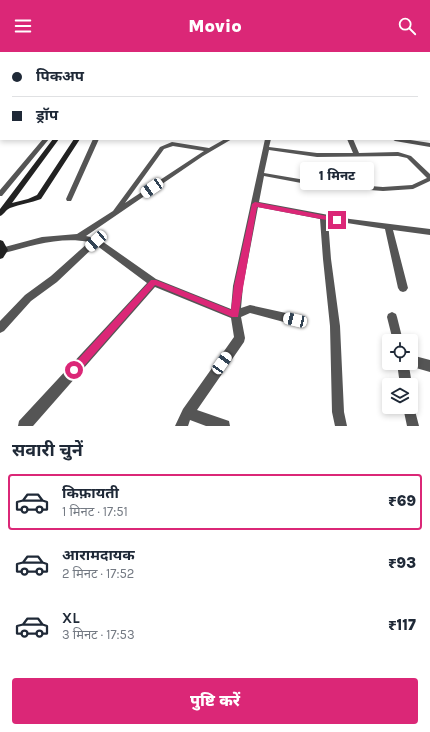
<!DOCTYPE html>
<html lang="hi">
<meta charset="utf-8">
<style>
body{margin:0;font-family:Karla,"Noto Sans Devanagari",sans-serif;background:#f6f6f7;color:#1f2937;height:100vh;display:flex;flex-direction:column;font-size:15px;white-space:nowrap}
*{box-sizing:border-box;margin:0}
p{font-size:13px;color:#747a83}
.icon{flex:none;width:22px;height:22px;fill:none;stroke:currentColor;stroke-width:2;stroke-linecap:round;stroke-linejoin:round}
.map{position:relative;height:374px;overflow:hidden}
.details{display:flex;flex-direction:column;background:#fff;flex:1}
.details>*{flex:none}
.hud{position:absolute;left:0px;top:0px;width:430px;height:88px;box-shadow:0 2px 6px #0003;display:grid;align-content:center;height:88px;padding:0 12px;background:#fff}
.buttons{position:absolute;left:382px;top:282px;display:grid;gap:8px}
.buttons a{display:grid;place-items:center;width:36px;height:36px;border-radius:4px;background:#fff;box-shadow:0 2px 6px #0003;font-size:20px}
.end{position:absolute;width:18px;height:18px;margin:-9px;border:5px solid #db2777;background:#fff;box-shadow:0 0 0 2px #fff}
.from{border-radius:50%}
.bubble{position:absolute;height:28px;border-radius:4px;background:#fff;box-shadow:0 2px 6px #0003;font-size:13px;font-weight:800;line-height:28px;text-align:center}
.car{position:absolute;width:12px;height:24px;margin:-12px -6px;border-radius:5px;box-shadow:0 0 3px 1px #0007;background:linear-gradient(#fff 24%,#345 0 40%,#fff 0 76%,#345 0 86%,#fff 0)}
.hud b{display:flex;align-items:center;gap:14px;height:38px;font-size:15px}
.hud b+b{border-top:1px solid #e0e1e3}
.hud i{width:10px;height:10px;background:#1f2937}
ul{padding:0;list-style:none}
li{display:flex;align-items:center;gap:12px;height:56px;margin:0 8px 6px;padding:0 4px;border:2px solid transparent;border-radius:4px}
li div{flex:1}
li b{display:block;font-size:15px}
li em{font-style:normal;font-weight:800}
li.active{border-color:#db2777}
li>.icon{width:36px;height:36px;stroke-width:1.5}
h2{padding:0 12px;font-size:18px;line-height:48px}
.action{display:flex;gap:8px;margin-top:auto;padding:8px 12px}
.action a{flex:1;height:46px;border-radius:4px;background:#db2777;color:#fff;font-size:16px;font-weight:800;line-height:46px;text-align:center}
header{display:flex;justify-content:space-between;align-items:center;height:52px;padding:0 12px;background:#db2777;color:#fff;font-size:18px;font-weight:800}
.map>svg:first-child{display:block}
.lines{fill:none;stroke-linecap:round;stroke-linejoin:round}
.service{fill:#555;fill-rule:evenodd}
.minor{fill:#555;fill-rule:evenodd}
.secondary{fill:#222;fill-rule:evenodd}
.route{fill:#db2777}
</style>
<header><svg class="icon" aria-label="menu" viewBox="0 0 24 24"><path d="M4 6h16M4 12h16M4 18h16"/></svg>Movio<svg class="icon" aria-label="search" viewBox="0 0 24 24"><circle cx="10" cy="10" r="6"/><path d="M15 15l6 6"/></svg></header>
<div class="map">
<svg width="430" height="374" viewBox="0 0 430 374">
<rect width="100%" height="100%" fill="#fff"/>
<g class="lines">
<path class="service" d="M6,0H18L15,1Z
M0,31H1V33H0Z"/>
<path class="minor" d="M111,0H115L110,1Z
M141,0H145L140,1Z
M205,0H209V1H205Z
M300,0H304L299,1Z
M317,0H320L321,1H315Z
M373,0H377V1H373Z
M0,9H1V11H0Z
M429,11H430V13H429Z
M0,18H1L0,21Z
M429,33H430V36H429Z
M429,48H430V50H429Z
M0,49H1V51H0Z
M0,58H1V60H0Z
M1,81V85L0,86V82Z
M43,87H49L2,144H0V138Z
M93,87H99L72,147L71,149H67L66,147Z
M225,87H232L203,104L86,184L99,187L156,227L231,257L233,234L265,87H271L269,95L317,101H353L347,87H353L359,101L398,100L411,104L430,122V129L413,137L383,139L317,134L264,124L259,150L350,167L430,177V183L393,178L408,236L406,239L403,240L400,239L398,236L385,177L328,168L331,207L340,274L344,360L347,374H335L332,360L330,274L323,207L320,167L258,155L243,234L241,256L250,253L295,263L299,265L300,268L299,271L295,273L250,261L241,265L245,286L244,290L197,358L229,369L230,374H206L190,368L188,374H175L183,357L234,285L231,266L155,235L33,374H18L19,369L147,231L96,193L57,230L31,249L4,279L0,281V269L25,243L51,224L89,190C61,184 31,194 4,201L0,198L1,196L42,185L77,182L113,159L160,95L172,90L209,96ZM173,94L204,99L125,151L164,97ZM269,98L317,105L398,104L407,106L427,126L412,133L383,135L317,130L264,121Z
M392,87H404L430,91V95L395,89Z
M392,260L396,262L397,265L403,289H393L387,265L388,262Z
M411,303L430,308V320L409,314L412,333L411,335V333H400L397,311H411Z
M411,350L413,351L419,374H407L403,355H411Z"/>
<path class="secondary" d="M119,0H123L118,1Z
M132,0H136L131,1Z
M53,87H59L12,151L28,147L37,143L74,87H80L41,147C31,151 20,152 10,156C5,158 4,163 0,164V157Z
M0,188L3,189L8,198L3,206L0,207Z"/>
</g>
<path class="route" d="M255,150L337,166L340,168L337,170L257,155L238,265H232L155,233L77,322L74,323L71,322L69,318L71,315L151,228H156L231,258L234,234L252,152Z"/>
</svg>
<div class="buttons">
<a><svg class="icon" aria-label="locate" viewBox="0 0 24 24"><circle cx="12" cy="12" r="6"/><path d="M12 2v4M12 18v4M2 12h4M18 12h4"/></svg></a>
<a><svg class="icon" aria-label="layers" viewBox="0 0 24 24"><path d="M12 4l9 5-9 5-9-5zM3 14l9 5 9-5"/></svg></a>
</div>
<i class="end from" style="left:74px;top:318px"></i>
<i class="end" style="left:337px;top:168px"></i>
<div class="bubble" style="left:300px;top:110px;width:74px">1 मिनट</div>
<i class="car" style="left:152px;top:136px;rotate:236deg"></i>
<i class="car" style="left:96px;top:189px;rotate:228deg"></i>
<i class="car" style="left:295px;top:268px;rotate:283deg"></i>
<i class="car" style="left:222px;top:311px;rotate:35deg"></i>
<div class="hud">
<b><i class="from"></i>पिकअप</b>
<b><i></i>ड्रॉप</b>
</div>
</div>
<section class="details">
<h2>सवारी चुनें</h2>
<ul>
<li class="active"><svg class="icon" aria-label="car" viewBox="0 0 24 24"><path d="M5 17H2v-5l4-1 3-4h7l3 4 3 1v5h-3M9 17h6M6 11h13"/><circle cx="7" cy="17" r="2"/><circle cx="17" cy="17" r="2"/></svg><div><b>किफ़ायती</b><p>1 मिनट · 17:51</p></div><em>₹69</em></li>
<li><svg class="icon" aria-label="car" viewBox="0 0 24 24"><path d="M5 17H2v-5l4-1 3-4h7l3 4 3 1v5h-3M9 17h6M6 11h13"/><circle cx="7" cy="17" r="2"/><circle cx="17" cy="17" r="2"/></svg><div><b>आरामदायक</b><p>2 मिनट · 17:52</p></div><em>₹93</em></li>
<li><svg class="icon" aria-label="car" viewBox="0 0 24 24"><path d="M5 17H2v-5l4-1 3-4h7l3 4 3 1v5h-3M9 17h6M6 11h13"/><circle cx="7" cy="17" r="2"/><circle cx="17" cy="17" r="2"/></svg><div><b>XL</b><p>3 मिनट · 17:53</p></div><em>₹117</em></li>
</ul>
<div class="action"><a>पुष्टि करें</a></div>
</section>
